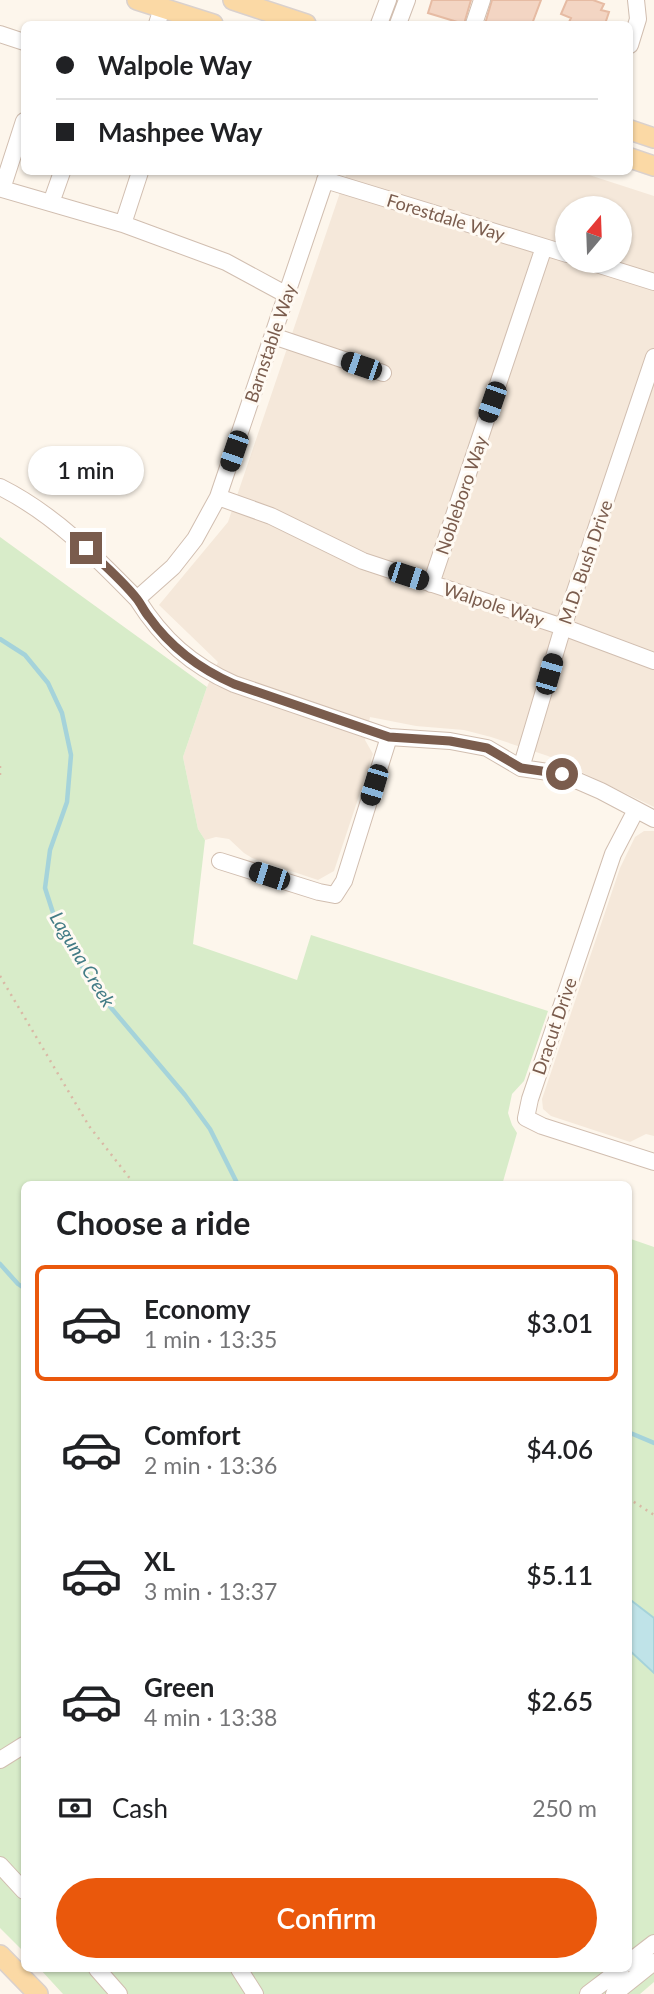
<!DOCTYPE html>
<meta charset="utf-8">
<style>
body{margin:0;font-family:Lato,sans-serif;background:#f6f6f6;color:#202124;height:100vh;display:flex;flex-direction:column;font-size:26px;white-space:nowrap}
*{box-sizing:border-box;margin:0}
p{font-size:23px;color:#757577}
.icon{flex:none;width:38px;height:38px;fill:none;stroke:currentColor;stroke-width:2;stroke-linecap:round;stroke-linejoin:round}
.map{position:relative;flex:1;overflow:hidden}
.sheet{position:absolute;left:21px;top:1181px;width:611px;height:791px;display:flex;flex-direction:column;background:#fff;border-radius:10px;box-shadow:0 2px 5px #0004}
.sheet>*{flex:none}
.banner{position:absolute;left:21px;top:21px;width:612px;height:154px;border-radius:10px;box-shadow:0 2px 5px #0004;display:grid;align-content:center;height:154px;padding:0 35px;background:#fff}
.needle{width:46px;rotate:19deg}
.tools{position:absolute;left:555px;top:196px;display:grid;gap:14px}
.tools a{display:grid;place-items:center;width:77px;height:77px;border-radius:50%;background:#fff;box-shadow:0 2px 5px #0004;font-size:35px}
.end{position:absolute;width:32px;height:32px;margin:-16px;border:9px solid #7a5c4d;background:#fff;box-shadow:0 0 0 4px #fff}
.from{border-radius:50%}
.bubble{position:absolute;height:49px;border-radius:24px;background:#fff;box-shadow:0 2px 5px #0004;font-size:23px;font-weight:600;line-height:49px;text-align:center}
.car{position:absolute;width:21px;height:42px;margin:-21px -10px;border-radius:9px;box-shadow:0 0 5px 2px #0007;background:linear-gradient(#222 24%,#8ab4d8 0 40%,#222 0 76%,#8ab4d8 0 86%,#222 0)}
.banner b{display:flex;align-items:center;gap:24px;height:66px;font-size:26px}
.banner b+b{border-top:2px solid #e0e0e0}
.banner i{width:18px;height:18px;background:#202124}
ul{padding:0;list-style:none}
li{display:flex;align-items:center;gap:21px;height:116px;margin:0 14px 10px;padding:0 21px;border:4px solid transparent;border-radius:10px}
li div{flex:1}
li b{display:block;font-size:26px}
li em{font-style:normal;font-weight:600}
li.active{border-color:#ea580c}
li>.icon{width:63px;height:63px;stroke-width:1.5}
h2{padding:0 35px;font-size:32px;line-height:84px}
.pay{display:flex;align-items:center;gap:18px;height:77px;padding:0 35px;font-size:26px}
.pay p{margin-inline-start:auto}
.action{display:flex;gap:14px;margin-top:auto;padding:14px 35px}
.action a{flex:1;height:80px;border-radius:42px;background:#ea580c;color:#fff;font-size:28px;font-weight:600;line-height:80px;text-align:center}
.map>svg:first-child{display:block}
.residential{fill:#f5e8da;fill-rule:evenodd}
.green{fill:#d8ecc9}
.water{fill:#bfe3e8;stroke:#a5d3da;stroke-width:2}
.lines{fill:none;stroke-linecap:round;stroke-linejoin:round}
.stream{stroke:#a5d3da;stroke-width:4.5}
.building{fill:#f3d5c3;stroke:#e6bba3;stroke-width:2}
.minor-casing{stroke:#d1beb0;stroke-width:18}
.major-casing{stroke:#dad1cd;stroke-width:22}
.path{stroke:#d9b8a5;stroke-width:2.5;stroke-dasharray:2 5;stroke-linecap:butt}
.minor{stroke:#fff;stroke-width:16}
.major{stroke:#fbd9a5;stroke-width:19}
.route{stroke:#7a5c4d;stroke-width:9}
.labels{text-anchor:middle;dominant-baseline:central;stroke-width:6;stroke-linejoin:round;paint-order:stroke}
.street-label{font-size:18px;fill:#7a5c4d;stroke:#fffaf3}
.water-label{font-size:19px;font-style:italic;fill:#437c86;stroke:#fffaf3}
</style>
<div class="map">
<svg width="654" height="1994" viewBox="0 0 654 1994">
<rect width="100%" height="100%" fill="#fdf6ec"/>
<path class="residential" d="M347,172H580L654,196V807L548,756L491,737L464,730L416,726L370,717L365,740L373,754L334,871L318,880L252,858L244,853L229,839L216,837L205,840L198,829L183,757L207,687L218,662L159,605L228,522ZM567,208H620V261H567Z
M644,831H654V1136L646,1134L630,1142L551,1116L543,1109L542,1099L620,868L635,837Z"/>
<path class="green" d="M0,537L207,687L183,757L198,829L205,840L193,944L297,980L311,935L548,1011L524,1081L512,1094L508,1113L512,1125L517,1133L502,1185H24V1952L0,1928Z
M628,1238L654,1247V1618L628,1598Z
M628,1649L654,1673V1982L640,1994H63L40,1969H628Z"/>
<path class="water" d="M628,1598L654,1618V1673L628,1649Z"/>
<g class="lines">
<path class="stream" d="M0,639L25,655L48,683L62,713L71,755L67,802L50,850L45,888L55,919L79,962L107,1003L185,1095L210,1129L238,1185
M0,1264L18,1284L24,1288
M628,1432L654,1443"/>
</g>
<path class="building" d="M432,0H471L464,24L428,13Z
M492,0H541L532,24H485Z
M567,0H593L604,4L601,10L609,12L605,24H568L571,18L561,14Z"/>
<g class="lines">
<g class="minor-casing">
<path id="minor" d="M157,24L162,8
M379,24L388,0
M398,24L407,0
M474,24L482,0
M0,34L24,42
M630,45L638,19L636,0
M24,121L2,189L123,224
M140,172L123,224L226,262L287,295
M328,172L218,497L195,539L173,567L137,599C163,640 191,665 234,684L389,737L450,741L487,748L521,768L562,774L601,791L654,819
M325,180L567,254
M51,203L62,172
M587,261L654,282
M273,336L383,373
M0,487C54,514 95,556 137,599
M218,497L271,516L363,561L563,627L654,661
M431,584L544,247
M521,768L563,627L654,357
M636,810L613,854L530,1099L526,1118L542,1126L654,1162
M220,861L319,892L335,895L344,881L389,737
M0,1760L24,1745
M0,1865L24,1891
M628,1963L654,1943
M97,1969L119,1994
M239,1969L255,1994
M588,1994L621,1969
M614,1994L654,1962"/>
</g>
<g class="major-casing">
<path id="major" d="M137,0L213,24
M233,0L306,24
M630,130L654,138
M630,158L654,166
M0,1955L38,1994"/>
</g>
<path class="path" d="M0,766V779
M0,976L89,1126L135,1185
M628,1498L654,1515"/>
<use href="#minor" class="minor"/>
<use href="#major" class="major"/>
</g>
<g class="lines">
<path class="route" d="M86,548C103,564 122,580 137,599C141,604 144,611 149,617C171,648 200,669 234,684L389,737L450,741L487,748L521,768L562,774"/>
</g>
<g class="labels">
<g class="street-label">
<text transform="translate(446 217) rotate(17)">Forestdale Way</text>
<text transform="translate(270 343) rotate(-71)">Barnstable Way</text>
<text transform="translate(461 495) rotate(-71)">Nobleboro Way</text>
<text transform="translate(585 562) rotate(-71)">M.D. Bush Drive</text>
<text transform="translate(494 604) rotate(18)">Walpole Way</text>
<text transform="translate(554 1026) rotate(-71)">Dracut Drive</text>
</g>
<g class="water-label">
<text transform="translate(83 959) rotate(59)">Laguna Creek</text>
</g>
</g>
</svg>
<div class="tools">
<a><svg class="needle" viewBox="-14 -14 28 28"><path d="M0-13l5 13h-10z" fill="#e53935"/><path d="M0 13l5-13h-10z" fill="#757577"/></svg></a>
</div>
<i class="end from" style="left:562px;top:774px"></i>
<i class="end" style="left:86px;top:548px"></i>
<div class="bubble" style="left:28px;top:446px;width:116px">1 min</div>
<i class="car" style="left:361px;top:366px;rotate:289deg"></i>
<i class="car" style="left:492px;top:402px;rotate:199deg"></i>
<i class="car" style="left:234px;top:451px;rotate:199deg"></i>
<i class="car" style="left:408px;top:576px;rotate:108deg"></i>
<i class="car" style="left:549px;top:674px;rotate:16deg"></i>
<i class="car" style="left:374px;top:785px;rotate:197deg"></i>
<i class="car" style="left:269px;top:876px;rotate:288deg"></i>
<div class="banner">
<b><i class="from"></i>Walpole Way</b>
<b><i></i>Mashpee Way</b>
</div>
<section class="sheet">
<h2>Choose a ride</h2>
<ul>
<li class="active"><svg class="icon" aria-label="car" viewBox="0 0 24 24"><path d="M5 17H2v-5l4-1 3-4h7l3 4 3 1v5h-3M9 17h6M6 11h13"/><circle cx="7" cy="17" r="2"/><circle cx="17" cy="17" r="2"/></svg><div><b>Economy</b><p>1 min · 13:35</p></div><em>$3.01</em></li>
<li><svg class="icon" aria-label="car" viewBox="0 0 24 24"><path d="M5 17H2v-5l4-1 3-4h7l3 4 3 1v5h-3M9 17h6M6 11h13"/><circle cx="7" cy="17" r="2"/><circle cx="17" cy="17" r="2"/></svg><div><b>Comfort</b><p>2 min · 13:36</p></div><em>$4.06</em></li>
<li><svg class="icon" aria-label="car" viewBox="0 0 24 24"><path d="M5 17H2v-5l4-1 3-4h7l3 4 3 1v5h-3M9 17h6M6 11h13"/><circle cx="7" cy="17" r="2"/><circle cx="17" cy="17" r="2"/></svg><div><b>XL</b><p>3 min · 13:37</p></div><em>$5.11</em></li>
<li><svg class="icon" aria-label="car" viewBox="0 0 24 24"><path d="M5 17H2v-5l4-1 3-4h7l3 4 3 1v5h-3M9 17h6M6 11h13"/><circle cx="7" cy="17" r="2"/><circle cx="17" cy="17" r="2"/></svg><div><b>Green</b><p>4 min · 13:38</p></div><em>$2.65</em></li>
</ul>
<div class="pay"><svg class="icon" aria-label="cash" viewBox="0 0 24 24"><path d="M3 7h18v10H3z"/><circle cx="12" cy="12" r="2"/></svg>Cash<p>250 m</p></div>
<div class="action"><a>Confirm</a></div>
</section>
</div>
